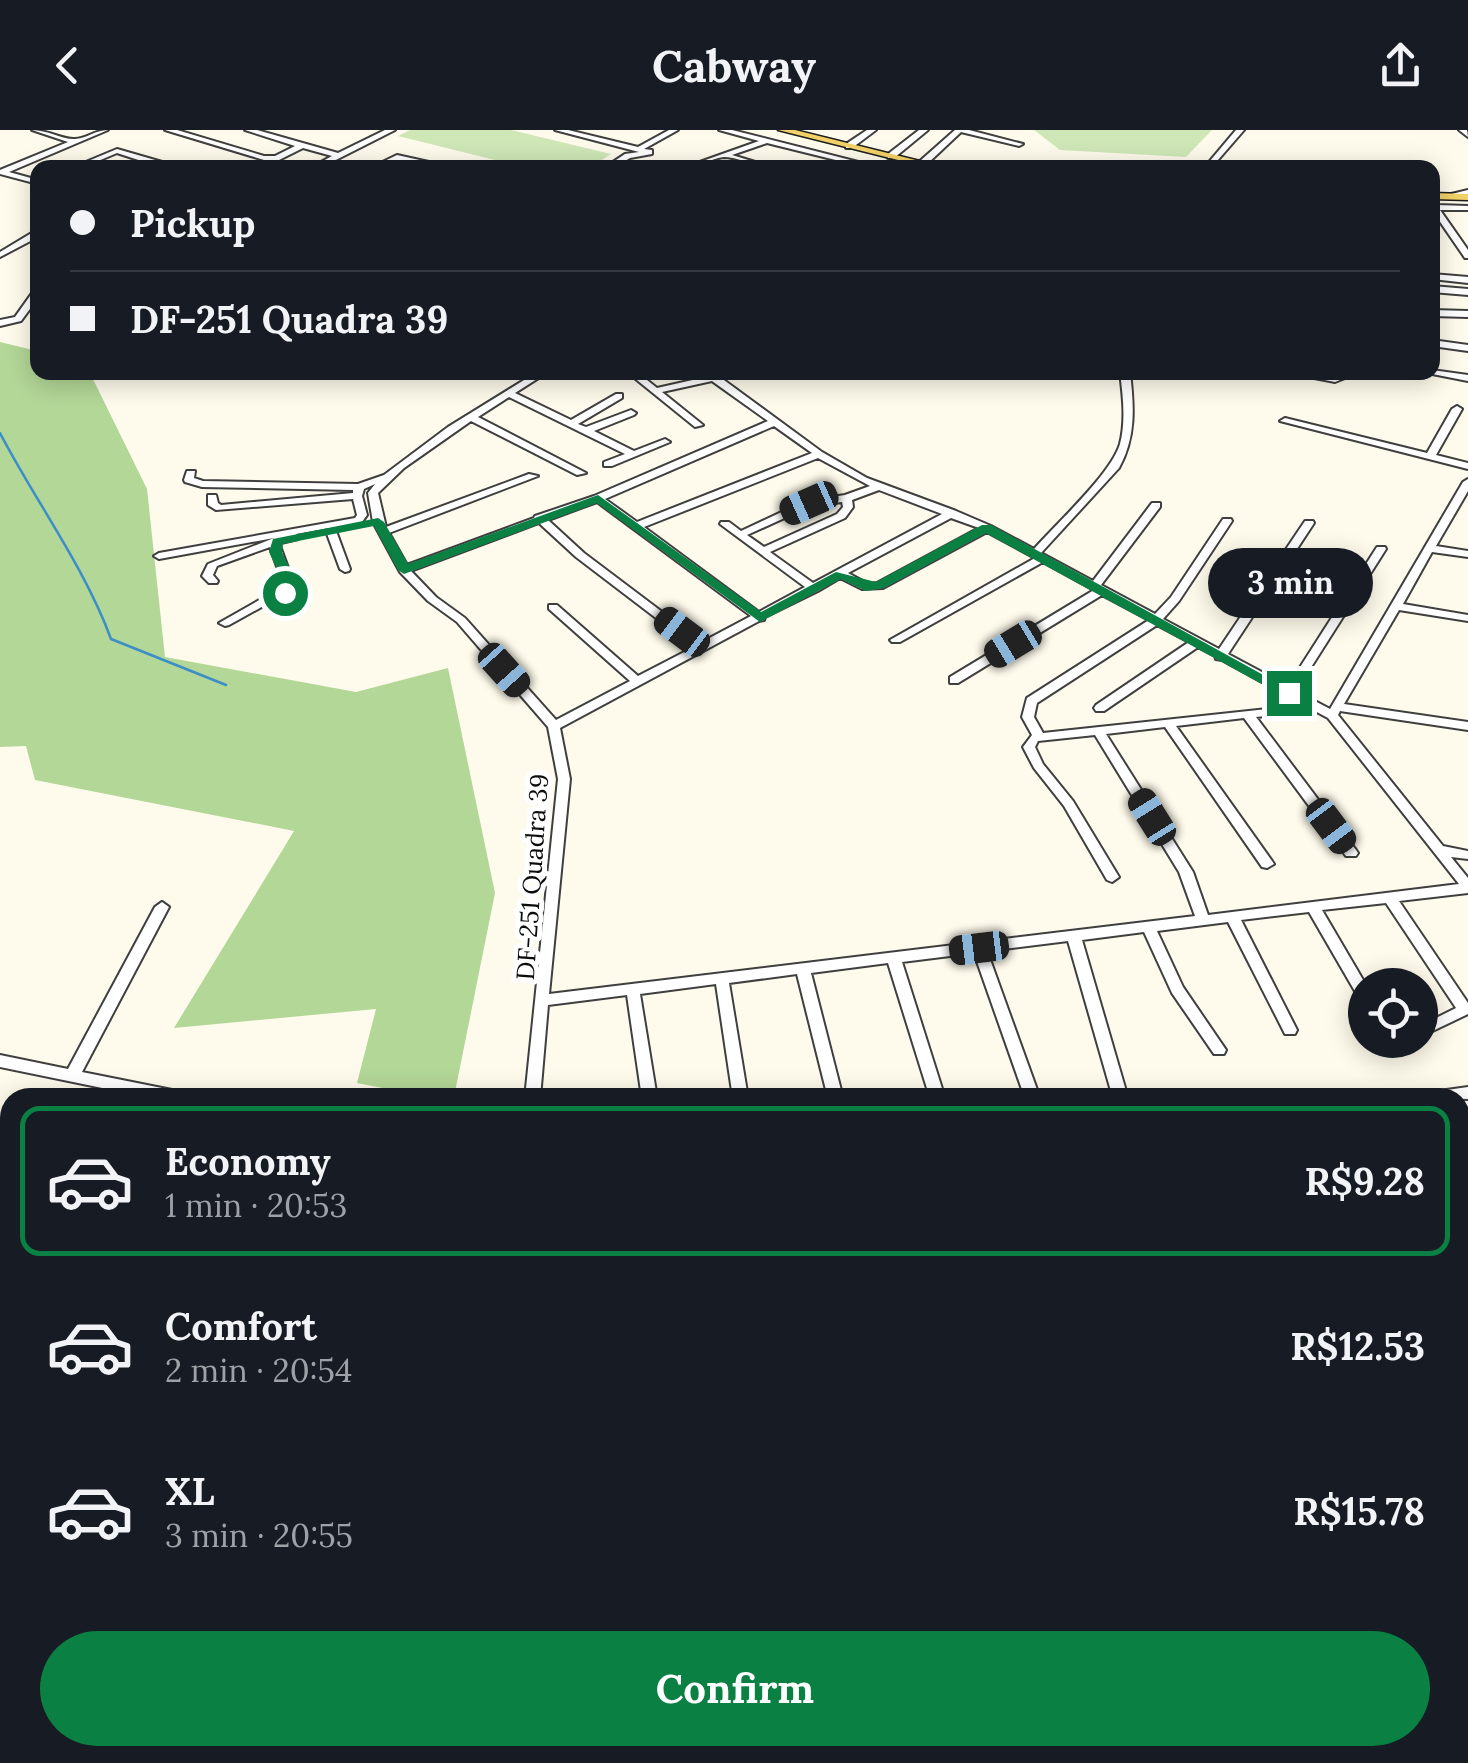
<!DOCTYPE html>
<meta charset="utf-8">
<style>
body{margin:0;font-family:Lora,serif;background:#20242c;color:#f1f3f6;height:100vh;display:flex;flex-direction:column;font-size:38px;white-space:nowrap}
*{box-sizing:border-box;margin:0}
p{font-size:32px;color:#9ea1a6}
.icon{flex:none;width:55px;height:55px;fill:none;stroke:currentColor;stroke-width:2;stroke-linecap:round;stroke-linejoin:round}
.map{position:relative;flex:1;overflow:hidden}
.details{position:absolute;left:0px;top:958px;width:1470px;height:678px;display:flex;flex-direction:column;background:#171b24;border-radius:30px 30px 0 0;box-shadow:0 5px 25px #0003}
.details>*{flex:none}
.hud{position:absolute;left:30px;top:30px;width:1410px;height:220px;border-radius:20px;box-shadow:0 5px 25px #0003;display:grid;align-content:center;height:220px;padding:0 40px;background:#171b24}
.controls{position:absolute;left:1348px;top:838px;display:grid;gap:20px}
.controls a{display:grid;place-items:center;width:90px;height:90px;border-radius:50%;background:#171b24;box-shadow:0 5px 25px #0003;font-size:50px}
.end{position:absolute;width:45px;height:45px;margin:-22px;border:12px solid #0b8043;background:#fff;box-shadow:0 0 0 5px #fff}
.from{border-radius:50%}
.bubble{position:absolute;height:70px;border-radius:35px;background:#171b24;box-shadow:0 5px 25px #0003;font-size:32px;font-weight:800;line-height:70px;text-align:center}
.car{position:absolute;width:30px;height:60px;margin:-30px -15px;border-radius:12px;box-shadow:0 0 8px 2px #0007;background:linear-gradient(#222 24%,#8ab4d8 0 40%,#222 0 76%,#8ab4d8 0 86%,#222 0)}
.hud b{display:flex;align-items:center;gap:35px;height:95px;font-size:38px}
.hud b+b{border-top:2px solid #363941}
.hud i{width:25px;height:25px;background:#f1f3f6}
ul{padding:18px 0 0;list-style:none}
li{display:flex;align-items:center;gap:30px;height:150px;margin:0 20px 15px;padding:0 20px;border:5px solid transparent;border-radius:20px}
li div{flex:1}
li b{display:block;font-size:38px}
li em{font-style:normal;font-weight:800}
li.selected{border-color:#0b8043}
li>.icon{width:90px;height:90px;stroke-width:1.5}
.button{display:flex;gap:20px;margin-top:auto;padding:20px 40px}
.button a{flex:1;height:115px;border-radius:60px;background:#0b8043;color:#fff;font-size:40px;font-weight:800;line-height:115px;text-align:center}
header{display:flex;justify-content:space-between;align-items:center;height:130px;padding:0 40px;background:#171b24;font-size:45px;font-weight:800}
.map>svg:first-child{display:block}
.green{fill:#cfe7b7}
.forest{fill:#b3d797}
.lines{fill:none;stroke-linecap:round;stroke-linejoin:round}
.stream{stroke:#3d8ec7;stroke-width:2.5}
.minor-casing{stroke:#3f3f3f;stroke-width:4}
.major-casing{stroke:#1d1d1d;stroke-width:3}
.minor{fill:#fff;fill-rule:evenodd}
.major{fill:#f2d267;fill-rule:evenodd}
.route{fill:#0b8043}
.labels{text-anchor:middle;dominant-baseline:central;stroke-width:10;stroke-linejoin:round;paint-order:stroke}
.street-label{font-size:25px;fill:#0c0c0c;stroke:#fff}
</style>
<header><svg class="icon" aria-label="back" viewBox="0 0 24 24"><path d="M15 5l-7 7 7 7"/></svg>Cabway<svg class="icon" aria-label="share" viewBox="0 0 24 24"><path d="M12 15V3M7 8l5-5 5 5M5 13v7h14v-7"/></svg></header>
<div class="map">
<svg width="1468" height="1633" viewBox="0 0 1468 1633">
<rect width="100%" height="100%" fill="#fefbec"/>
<path class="green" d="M410,0H511L611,24L591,37H523L398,6Z
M1034,0H1212L1186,27L1060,20Z
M0,1321L10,1323V1625H169L163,1633H0Z"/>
<path class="forest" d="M0,212L37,221L38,242L90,243L147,359L165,527L356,562L448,538L495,763L454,967H428L357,953L376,879L174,898L294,701L35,650L26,616L0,617Z"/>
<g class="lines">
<path class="stream" d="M0,303C36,372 84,436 111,509L226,555"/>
<g class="minor-casing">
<path id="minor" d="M32,0C47,0 64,10 75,9C86,9 95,0 108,0L9,42L38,50V54L0,44V40L68,12Z
M165,0H177L264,26H275L295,16L245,0H257L338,23L385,0H395L320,38H310L332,26L303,18L279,30H264Z
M555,0H568L638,17L669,0H678L644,19L652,20V24L630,28L613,38H604L625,24L639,22Z
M719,0H732L882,38H868L767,13L732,25L775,38C758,38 738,27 724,27C711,28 698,38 683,38L759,11Z
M867,0H876L852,18H846V14Z
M919,0H928L894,28H888V24Z
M955,0H969L1023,14L1019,16L961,2L926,35H920V31Z
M1236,0H1244L1211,38H1204Z
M1459,0H1467L1468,7Z
M117,19L176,36V38H163L117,23L91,34L96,38H86L81,34Z
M397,25L447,36V38C432,38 406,28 395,31C385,33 380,38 370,38Z
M1084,35L1089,38H1081Z
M1468,60V64L1447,68L1443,66Z
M1432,71L1437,75L1468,76V80H1440L1468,120V128H1465L1432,80Z
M35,101H38V107L0,127V122Z
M1432,144L1468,147V153L1432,149Z
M1432,156L1468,159V165L1432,162Z
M35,159H38V168L21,191L0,196V190L15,187Z
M1432,180L1468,181V187L1432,186Z
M1432,210L1468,215V221L1432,216Z
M1432,240L1468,245V251L1422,242H1432Z
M467,242H477V243L472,246Z
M537,242H548L515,263L571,290L616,264H622V268L578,294L586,297L631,280L636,283L634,285L594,301L634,321L665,309L670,312L612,336H604V332L625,324L509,267L478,287L586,343L577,345L471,291L404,338L378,363L386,397L529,344L538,346L389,403L407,435L534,388L535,386L594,366L768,291L712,251L662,262L703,295L695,297L627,242H637L657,258L706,247L702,242H713L822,322L867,348L956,381L991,396L1034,419C1056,394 1111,344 1120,314C1126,291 1123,266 1120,242H1130C1134,277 1136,307 1119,338L1041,423L1093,451L1152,373H1160V377L1101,455L1155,484L1171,467L1223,389H1231L1232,391L1179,471L1163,489L1219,519L1305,391H1313L1314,393L1228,524L1288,556L1377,417H1385L1386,419L1296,561L1330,579L1463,352L1468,349V361L1436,416L1468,421V427L1432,422L1403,474L1468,485V491L1399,480L1344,574L1468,592V600L1340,581L1338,585L1443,716L1468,721V729L1451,727L1468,748V763L1399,771L1468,873V884L1420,907V896L1456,878L1386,773L1322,780L1366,855L1365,871L1360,870L1309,782L1241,790L1297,900L1295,904H1285L1283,900L1228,792L1157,801L1183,857L1226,920L1224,924H1214L1172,863L1144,802L1082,810L1128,968H1113L1068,811L987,821L1040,968H1025L974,823L902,832L945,968H930L888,833L811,843L843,968H828L797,844L729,853L748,968H733L716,854L640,864L657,968H642L627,865L548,875L540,968H525L558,649L548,597L457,492L428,471L400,442L373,392L368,363L375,354L364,359L362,366L367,385L362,392L331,398L336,401L350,439L349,441L345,442L340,439L326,401L329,398L296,404L299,407L298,409L281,413L280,416L295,457L294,459L229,495L225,496L219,493L284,456L270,417L217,436L213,445L218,451L217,453H209L202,446L208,434L274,408L159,429L154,426L159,423L355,388L357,385L353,369L216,380L208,375V365H216L218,373L221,375L353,363V360L202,357L185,352L184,350L187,341H195L194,348L203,351L358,354L384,345L448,297ZM774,296L812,323L637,392L605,369ZM818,328L870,356L845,365L805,371L741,401L729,392H721L720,394L805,457L759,482L644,397ZM879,360L942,384L813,453L770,422L845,388L853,377L852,370ZM597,372L751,486L702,512L584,423L548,390ZM842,372L843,377L837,384L764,417L747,405L811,376ZM951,388L979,398L877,453L868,454L848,443ZM539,393L576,427L694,517L638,546L557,475H549V479L630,551L556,590L465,488L436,467L411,441ZM987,402L1035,428L890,510L892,512H900L1043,432L1094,460L950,547V553H958L1102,465L1149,490L1027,568L1022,587L1032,605L1023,617L1034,638L1064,676L1107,750L1112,752L1119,747L1073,671L1043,634L1035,617L1038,611L1095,605L1179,742L1195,786L549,864L570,649L560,598L759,491L764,490L765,487L818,461L840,448L862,459L883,458ZM1157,495L1189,512L1096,575L1094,578L1096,581H1104L1198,517L1215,526L1216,529L1222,530L1304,575L1043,603L1034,587L1037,573ZM1315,581L1328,588L1459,754L1208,785L1193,742L1106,604L1165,597L1262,737L1267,738L1274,734L1272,731L1176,596L1244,588L1346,726H1356L1358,723L1356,720L1256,587Z
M1283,242H1309L1334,246L1345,242H1360L1335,252Z
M1457,276L1462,279L1436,325L1468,333V339L1280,291L1285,288L1427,323L1452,279Z
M162,772L169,777L82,942L182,962L187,964L189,968H151L0,937V925L68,939L155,777Z
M1468,957V969L1425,968L1427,964L1432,962Z
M0,1012L10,1014V1026L0,1024Z
M1468,1049V1061L1460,1062V1050Z
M1468,1132V1146L1460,1147V1133Z
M10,1181V1223L6,1234L0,1237V1195L4,1183Z
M1460,1198H1468V1212H1460Z
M10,1233V1254L0,1261V1240Z
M1468,1281V1297L1460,1298V1282Z
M0,1290L10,1293V1309L0,1306Z
M1468,1420V1438L1460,1439V1421Z
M1468,1562V1582L1460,1583V1563Z
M256,1625H279L275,1633H253Z
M402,1625H424L421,1633H399Z
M581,1625H604L600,1633H578Z
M660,1625H706L711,1633H665Z
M823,1625H843V1633H823Z
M964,1625H984L985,1633H965Z
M1093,1625H1113L1115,1633H1095Z
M1326,1625H1347L1350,1633H1329Z"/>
</g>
<g class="major-casing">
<path id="major" d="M778,0H795L948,38H930Z
M1432,63L1468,64V70L1432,69Z"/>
</g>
<use href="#minor" class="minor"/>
<use href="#major" class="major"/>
</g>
<path class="route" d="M598,365L761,482L836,442L876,452L982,395H991L1296,563L1284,566L986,403L884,458L866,461L841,449L760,492L597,373L404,444L398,440L374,396L283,414L282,422L296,452L289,466L278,463L283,452L269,422L273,409L378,388L384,392L408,434Z"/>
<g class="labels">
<g class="street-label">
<text transform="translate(532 747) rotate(-86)">DF-251 Quadra 39</text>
</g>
</g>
</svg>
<div class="controls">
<a><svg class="icon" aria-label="locate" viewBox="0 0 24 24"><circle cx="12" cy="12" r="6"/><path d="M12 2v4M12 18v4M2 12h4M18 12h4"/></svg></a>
</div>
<i class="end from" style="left:285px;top:463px"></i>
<i class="end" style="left:1289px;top:563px"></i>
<div class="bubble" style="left:1208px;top:418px;width:165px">3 min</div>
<i class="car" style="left:809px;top:373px;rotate:246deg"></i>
<i class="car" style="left:682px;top:502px;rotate:307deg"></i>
<i class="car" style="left:1013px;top:514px;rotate:239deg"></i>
<i class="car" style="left:504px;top:540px;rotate:138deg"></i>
<i class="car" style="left:1152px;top:687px;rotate:328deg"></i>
<i class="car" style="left:1331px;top:696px;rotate:143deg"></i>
<i class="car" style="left:979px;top:818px;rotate:263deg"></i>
<div class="hud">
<b><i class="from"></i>Pickup</b>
<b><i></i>DF-251 Quadra 39</b>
</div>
<section class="details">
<ul>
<li class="selected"><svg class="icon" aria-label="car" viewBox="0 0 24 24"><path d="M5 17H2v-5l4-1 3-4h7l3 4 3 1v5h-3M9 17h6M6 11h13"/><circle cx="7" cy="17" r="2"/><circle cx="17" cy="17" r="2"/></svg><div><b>Economy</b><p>1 min · 20:53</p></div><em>R$9.28</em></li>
<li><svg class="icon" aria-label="car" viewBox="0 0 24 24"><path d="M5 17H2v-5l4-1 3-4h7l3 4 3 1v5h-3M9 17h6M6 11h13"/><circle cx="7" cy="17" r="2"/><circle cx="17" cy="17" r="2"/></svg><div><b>Comfort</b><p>2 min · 20:54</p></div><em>R$12.53</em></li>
<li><svg class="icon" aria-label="car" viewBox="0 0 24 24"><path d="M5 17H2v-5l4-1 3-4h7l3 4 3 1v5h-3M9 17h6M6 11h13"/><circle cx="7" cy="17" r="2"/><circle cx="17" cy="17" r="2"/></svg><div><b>XL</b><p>3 min · 20:55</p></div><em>R$15.78</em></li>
</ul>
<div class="button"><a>Confirm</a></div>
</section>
</div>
